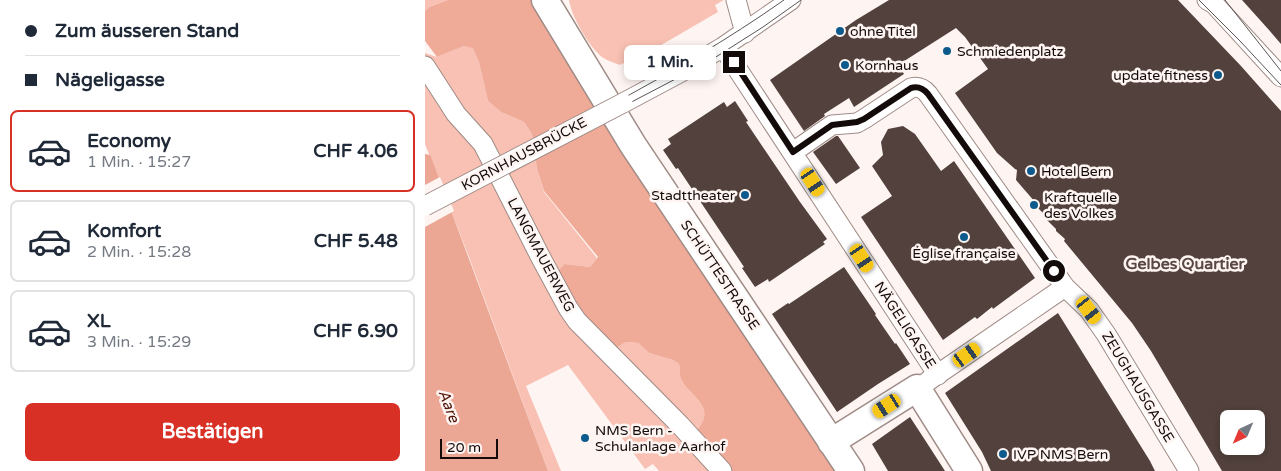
<!DOCTYPE html>
<html lang="de">
<meta charset="utf-8">
<style>
body{margin:0;font-family:"Varela Round",sans-serif;background:#f6f6f7;color:#1f2937;height:100vh;display:flex;flex-direction:column;font-size:19px;white-space:nowrap}
*{box-sizing:border-box;margin:0}
p{font-size:16px;color:#747a83}
.icon{flex:none;width:28px;height:28px;fill:none;stroke:currentColor;stroke-width:2;stroke-linecap:round;stroke-linejoin:round}
.map{position:relative;flex:1;overflow:hidden}
.sheet{display:flex;flex-direction:column;background:#fff;width:425px}
.sheet>*{flex:none}
.guide{display:grid;align-content:center;height:110px;padding:0 25px;background:#fff}
.needle{width:32px;rotate:224deg}
.tools{position:absolute;left:795px;top:410px;display:grid;gap:10px}
.tools a{display:grid;place-items:center;width:45px;height:45px;border-radius:8px;background:#fff;box-shadow:0 2px 8px #0003;font-size:25px}
.scale{position:absolute;left:15px;bottom:12px;width:58px;box-sizing:border-box;padding-left:5px;border:2px solid #120b0a;border-top:0;font-size:14px;line-height:18px;white-space:nowrap;color:#120b0a;-webkit-text-stroke:4px #fef5f3;paint-order:stroke}
.end{position:absolute;width:22px;height:22px;margin:-11px;border:6px solid #120b0a;background:#fff;box-shadow:0 0 0 2px #fff}
.from{border-radius:50%}
.bubble{position:absolute;height:35px;border-radius:8px;background:#fff;box-shadow:0 2px 8px #0003;font-size:16px;font-weight:700;line-height:35px;text-align:center}
.car{position:absolute;width:15px;height:30px;margin:-15px -8px;border-radius:6px;box-shadow:0 0 4px 1px #0007;background:linear-gradient(#f5c518 24%,#345 0 40%,#f5c518 0 76%,#345 0 86%,#f5c518 0)}
.guide b{display:flex;align-items:center;gap:18px;height:48px;font-size:19px}
.guide b+b{border-top:1px solid #e0e1e3}
.guide i{width:12px;height:12px;background:#1f2937}
ul{padding:0;list-style:none}
li{display:flex;align-items:center;gap:15px;height:82px;margin:0 10px 8px;padding:0 15px;border:2px solid #e0e1e3;border-radius:8px}
li div{flex:1}
li b{display:block;font-size:19px}
li em{font-style:normal;font-weight:700}
li.active{border-color:#d93025}
li>.icon{width:45px;height:45px;stroke-width:1.5}
.cta{display:flex;gap:10px;margin-top:auto;padding:10px 25px}
.cta a{flex:1;height:58px;border-radius:8px;background:#d93025;color:#fff;font-size:20px;font-weight:700;line-height:58px;text-align:center}
main{display:flex;flex:1;min-height:0}
.map>svg:first-child{display:block}
.green{fill:#f8c1b3}
.forest{fill:#efaa98}
.water{fill:#eba694}
.pier{fill:#fef5f3}
.building{fill:#52413c;fill-rule:evenodd}
.lines{fill:none;stroke-linecap:round;stroke-linejoin:round}
.street-casing{stroke:#9f8b86;stroke-width:21}
.secondary-casing{stroke:#9f8b86;stroke-width:29}
.street{stroke:#fff;stroke-width:19}
.secondary{stroke:#fff;stroke-width:26}
.tram{stroke:#5c5453;stroke-width:1}
.street-bridge-casing{stroke:#9f8b86;stroke-width:21;stroke-linecap:butt}
.street-bridge{stroke:#fff;stroke-width:19}
.route{stroke:#120b0a;stroke-width:6}
.poi-dot{fill:#0d5a8d;stroke:#fef5f3;stroke-width:2}
.labels{text-anchor:middle;dominant-baseline:central;stroke-width:5;stroke-linejoin:round;paint-order:stroke}
.poi-label{font-size:14px;fill:#120b0a;stroke:#fef5f3;text-anchor:start}
.street-label{font-size:14px;fill:#120b0a;stroke:#fef5f3}
.water-label{font-size:15px;font-style:italic;fill:#4f1204;stroke:#fef5f3}
.quarter-label{font-size:16px;font-weight:bold;fill:#594743;stroke:#fef5f3}
</style>
<main>
<section class="sheet">
<div class="guide">
<b><i class="from"></i>Zum äusseren Stand</b>
<b><i></i>Nägeligasse</b>
</div>
<ul>
<li class="active"><svg class="icon" aria-label="car" viewBox="0 0 24 24"><path d="M5 17H2v-5l4-1 3-4h7l3 4 3 1v5h-3M9 17h6M6 11h13"/><circle cx="7" cy="17" r="2"/><circle cx="17" cy="17" r="2"/></svg><div><b>Economy</b><p>1 Min. · 15:27</p></div><em>CHF 4.06</em></li>
<li><svg class="icon" aria-label="car" viewBox="0 0 24 24"><path d="M5 17H2v-5l4-1 3-4h7l3 4 3 1v5h-3M9 17h6M6 11h13"/><circle cx="7" cy="17" r="2"/><circle cx="17" cy="17" r="2"/></svg><div><b>Komfort</b><p>2 Min. · 15:28</p></div><em>CHF 5.48</em></li>
<li><svg class="icon" aria-label="car" viewBox="0 0 24 24"><path d="M5 17H2v-5l4-1 3-4h7l3 4 3 1v5h-3M9 17h6M6 11h13"/><circle cx="7" cy="17" r="2"/><circle cx="17" cy="17" r="2"/></svg><div><b>XL</b><p>3 Min. · 15:29</p></div><em>CHF 6.90</em></li>
</ul>
<div class="cta"><a>Bestätigen</a></div>
</section>
<div class="map">
<svg width="856" height="471" viewBox="0 0 856 471">
<rect width="100%" height="100%" fill="#fef5f3"/>
<path class="green" d="M0,0H23L4,7L0,11Z
M144,0H299L290,5L293,12L200,66L198,63L195,65C189,63 183,61 177,57C165,48 146,16 144,0Z
M39,46L48,47L54,62L63,101L76,112L99,122L107,134L112,169L119,192L172,258L165,267L140,264L191,348L201,342L215,343L224,353L248,360L254,364C255,368 254,372 255,376C260,395 294,404 272,430L296,471H234L228,464L220,469L143,365L101,386L136,471H123L44,257L0,144V53L12,57Z"/>
<path class="forest" d="M23,0H117L198,149L245,225L410,471H298L272,430C294,404 260,395 255,376C254,372 255,368 254,364L248,360L224,353L214,343L201,342L191,348L179,349L135,279L134,270L140,264L165,267L173,257L119,191L112,169L107,134L99,122L76,112L63,101L54,62L48,48L39,46L12,57L0,41V11L4,7Z"/>
<path class="water" d="M0,154L5,155L6,157L123,471H0Z"/>
<path class="pier" d="M15,177L29,211L0,227V185Z"/>
<path class="building" d="M464,0H753L816,66L856,111V471H797L726,351L707,323L639,241L640,239L631,231V229L619,217V214L610,205V202L591,180L592,170L590,169L572,153L530,93L563,69L540,37L531,28L473,65L479,74L429,107L424,98L399,114L400,116L379,131L345,80L431,20ZM804,419H831V446H804Z
M817,0H856V44L844,30Z
M310,101L323,121L321,122L375,202L402,239L398,242L400,244L344,282L343,279L330,287L317,268L319,267L253,168L251,169L238,150L246,144L243,139L299,102L302,107Z
M478,126L490,134L516,171L529,161L610,278L568,309L567,307L552,319L550,317L518,340L436,217L467,196L447,166L458,155L456,142L463,129Z
M411,136H413L435,168L411,184L388,152Z
M419,267L451,314L450,315L470,344L471,343L485,364L453,384L412,412L347,314L363,303L364,304Z
M633,313L725,461L730,471H566L557,452L520,393Z
M485,417L500,440L520,471H463L447,444Z"/>
<g class="lines">
<g class="street-casing">
<path id="street" d="M311,0L320,33
M782,0L789,4L856,77
M298,47L513,375
M0,66L31,114L58,144L116,258L143,308L152,321L255,425L297,471
M198,103L258,71L298,47L366,0
M368,152L407,125L432,123L439,119L486,88C493,86 498,88 503,94L640,287L664,310L681,334L764,471
M503,381L640,287"/>
</g>
<g class="secondary-casing">
<path id="secondary" d="M120,0L208,145L426,471
M406,442L492,388L544,471"/>
</g>
<use href="#street" class="street"/>
<use href="#secondary" class="secondary"/>
<path class="tram" d="M774,0L815,41L856,85
M800,0L856,71
M0,201C121,138 247,79 359,0
M0,210L283,62L338,27L376,0"/>
<g class="street-bridge-casing">
<path id="street-bridge" d="M0,206L198,103"/>
</g>
<use href="#street-bridge" class="street-bridge"/>
</g>
<g class="lines">
<path class="route" d="M309,62L368,152L407,125L432,122L439,119L486,88C493,86 498,88 503,94L629,271"/>
</g>
<g class="poi-dot">
<circle cx="415" cy="31" r="5"/>
<circle cx="522" cy="51" r="5"/>
<circle cx="420" cy="65" r="5"/>
<circle cx="793" cy="75" r="5"/>
<circle cx="606" cy="171" r="5"/>
<circle cx="320" cy="195" r="5"/>
<circle cx="609" cy="205" r="5"/>
<circle cx="539" cy="237" r="5"/>
<circle cx="160" cy="438" r="5"/>
<circle cx="578" cy="454" r="5"/>
</g>
<g class="labels">
<g class="poi-label">
<text x="425" y="31">ohne Titel</text>
<text x="532" y="51">Schmiedenplatz</text>
<text x="430" y="65">Kornhaus</text>
<text x="783" y="75" text-anchor="end">update fitness</text>
<text x="616" y="171">Hotel Bern</text>
<text x="310" y="195" text-anchor="end">Stadttheater</text>
<text x="619" y="197">Kraftquelle<tspan x="619" dy="16">des Volkes</tspan></text>
<text x="539" y="253" text-anchor="middle">Église française</text>
<text x="170" y="430">NMS Bern -<tspan x="170" dy="16">Schulanlage Aarhof</tspan></text>
<text x="588" y="454">IVP NMS Bern</text>
</g>
<g class="street-label">
<text transform="translate(99 154) rotate(-28)">KORNHAUSBRÜCKE</text>
<text transform="translate(116 255) rotate(62)">LANGMAUERWEG</text>
<text transform="translate(295 275) rotate(56)">SCHÜTTESTRASSE</text>
<text transform="translate(480 325) rotate(57)">NÄGELIGASSE</text>
<text transform="translate(713 387) rotate(59)">ZEUGHAUSGASSE</text>
</g>
<g class="water-label">
<text transform="translate(24 406) rotate(69)">Aare</text>
</g>
<g class="quarter-label">
<text x="760" y="264">Gelbes Quartier</text>
</g>
</g>
</svg>
<div class="tools">
<a><svg class="needle" viewBox="-14 -14 28 28"><path d="M0-13l5 13h-10z" fill="#e53935"/><path d="M0 13l5-13h-10z" fill="#747a83"/></svg></a>
</div>
<div class="scale">20 m</div>
<i class="end from" style="left:629px;top:271px"></i>
<i class="end" style="left:309px;top:62px"></i>
<div class="bubble" style="left:199px;top:45px;width:92px">1 Min.</div>
<i class="car" style="left:388px;top:182px;rotate:147deg"></i>
<i class="car" style="left:437px;top:258px;rotate:147deg"></i>
<i class="car" style="left:664px;top:310px;rotate:143deg"></i>
<i class="car" style="left:542px;top:355px;rotate:55deg"></i>
<i class="car" style="left:462px;top:406px;rotate:237deg"></i>
</div>
</main>
